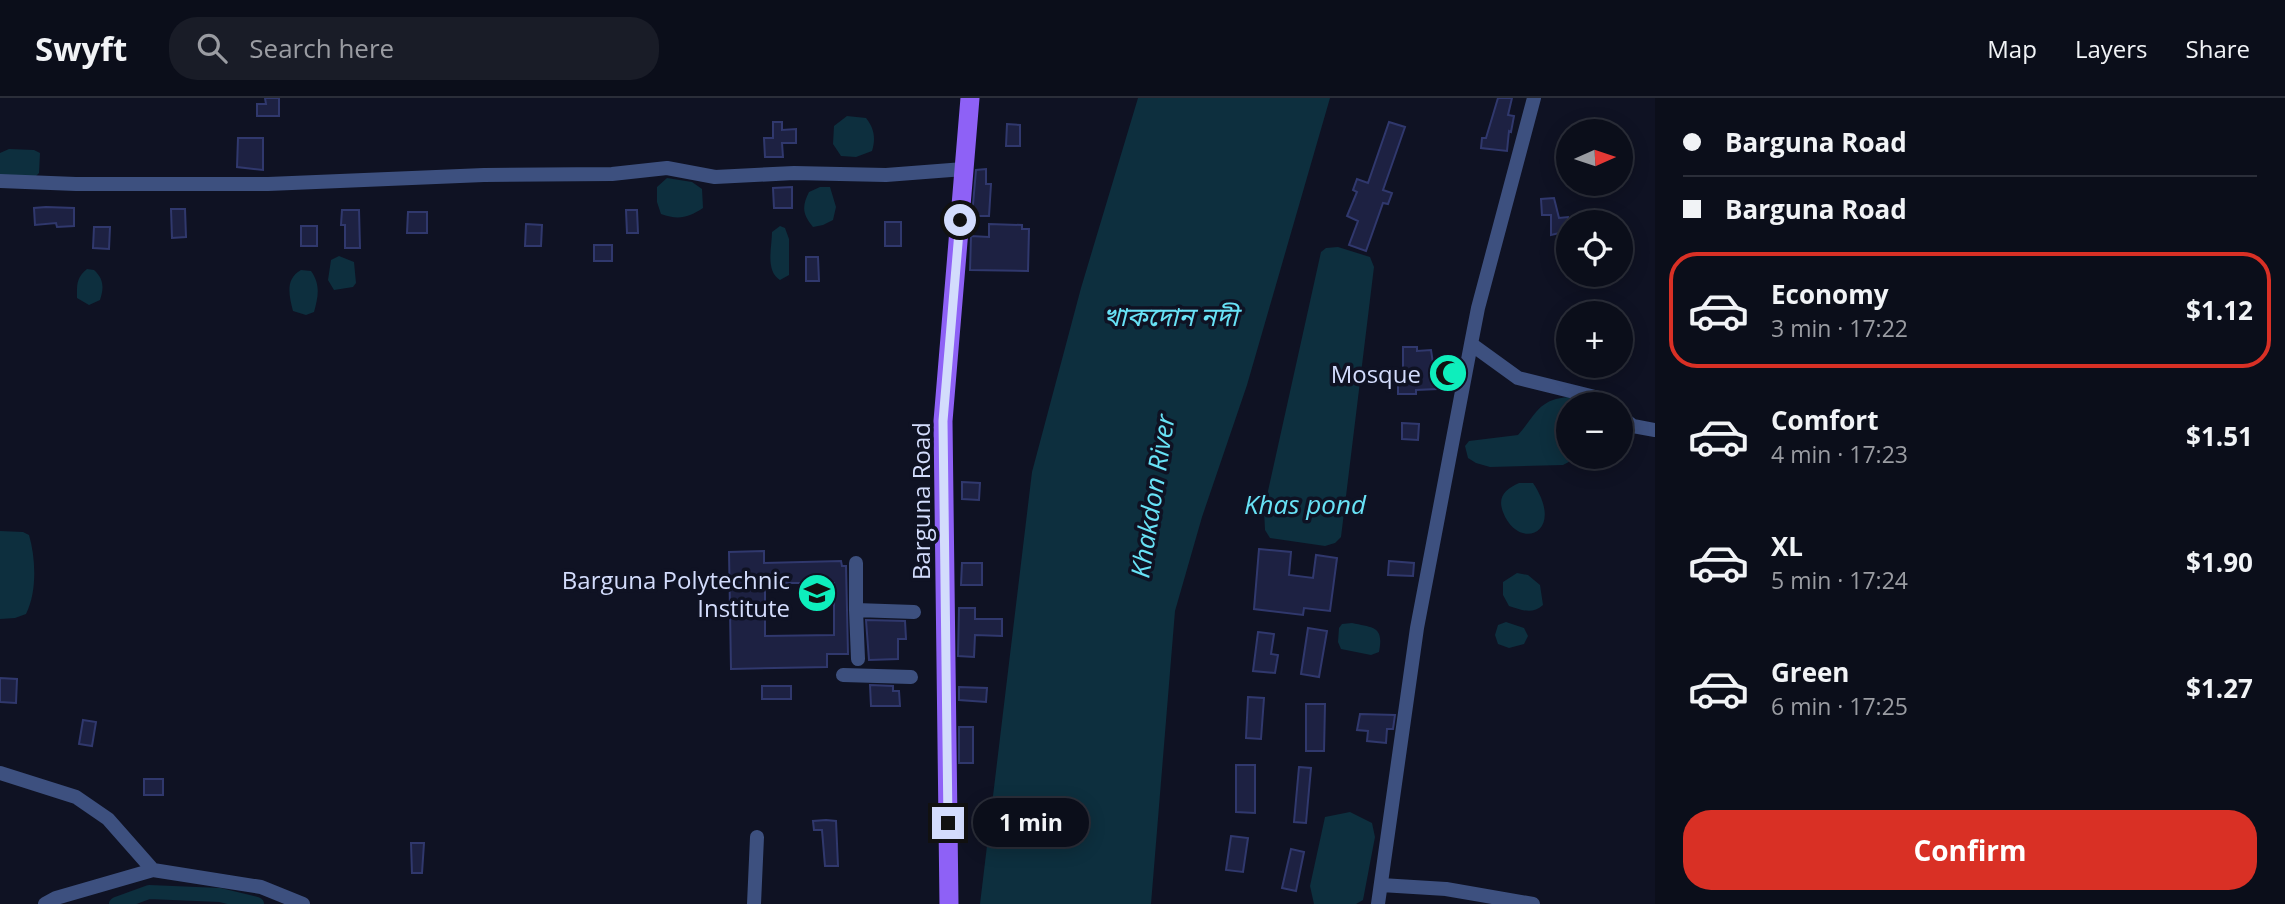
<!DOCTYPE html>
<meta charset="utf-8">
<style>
body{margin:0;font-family:"Open Sans","Noto Sans Bengali",sans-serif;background:#191c27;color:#f1f3f6;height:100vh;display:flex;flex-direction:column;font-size:26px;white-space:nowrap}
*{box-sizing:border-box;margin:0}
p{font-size:23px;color:#9a9ca2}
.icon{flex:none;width:38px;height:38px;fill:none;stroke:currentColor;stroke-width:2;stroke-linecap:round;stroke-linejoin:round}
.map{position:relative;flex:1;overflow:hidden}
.sheet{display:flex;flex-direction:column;background:#0b0e1a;width:630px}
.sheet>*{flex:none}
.banner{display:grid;align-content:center;height:154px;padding:0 28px;background:#0b0e1a}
.needle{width:46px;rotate:87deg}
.tools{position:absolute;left:1556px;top:21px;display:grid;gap:14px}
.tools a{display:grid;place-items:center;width:77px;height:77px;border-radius:50%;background:#0b0e1a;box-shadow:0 4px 18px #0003,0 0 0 2px #2b2e39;font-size:35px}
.end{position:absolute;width:32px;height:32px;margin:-16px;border:9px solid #d3dcfc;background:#111;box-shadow:0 0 0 4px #111}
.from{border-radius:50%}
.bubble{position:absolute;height:49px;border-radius:24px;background:#0b0e1a;box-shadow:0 4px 18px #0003,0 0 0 2px #2b2e39;font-size:23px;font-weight:700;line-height:49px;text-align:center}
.banner b{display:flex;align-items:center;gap:24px;height:66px;font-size:26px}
.banner b+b{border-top:2px solid #2b2e39}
.banner i{width:18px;height:18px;background:#f1f3f6}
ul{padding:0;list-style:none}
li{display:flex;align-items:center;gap:21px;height:116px;margin:0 14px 10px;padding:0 14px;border:4px solid transparent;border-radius:28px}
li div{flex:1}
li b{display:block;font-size:26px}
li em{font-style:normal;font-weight:700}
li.current{border-color:#d93025}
li>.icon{width:63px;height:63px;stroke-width:1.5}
.button{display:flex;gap:14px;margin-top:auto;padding:14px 28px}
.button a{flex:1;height:80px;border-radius:28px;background:#d93025;color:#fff;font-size:28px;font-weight:700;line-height:80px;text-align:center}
header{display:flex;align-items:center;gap:42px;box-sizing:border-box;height:98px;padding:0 35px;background:#0b0e1a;border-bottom:2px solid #2b2e39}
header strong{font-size:33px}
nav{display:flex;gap:38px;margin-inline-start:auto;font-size:24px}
.search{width:490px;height:63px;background:#191c27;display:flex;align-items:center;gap:18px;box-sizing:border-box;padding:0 24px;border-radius:28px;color:#9a9ca2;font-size:26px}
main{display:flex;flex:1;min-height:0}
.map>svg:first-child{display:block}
.water{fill:#0d2f3e}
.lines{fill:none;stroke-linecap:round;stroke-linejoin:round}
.canal{stroke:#0d2f3e;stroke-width:14}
.building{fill:#1d2142;stroke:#30386d;stroke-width:2;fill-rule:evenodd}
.minor{stroke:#3d507f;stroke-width:14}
.major{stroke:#8e61f6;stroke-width:19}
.route{stroke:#d3dcfc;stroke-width:9}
.labels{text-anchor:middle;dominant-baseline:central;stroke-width:7;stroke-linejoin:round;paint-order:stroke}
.poi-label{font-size:24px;fill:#d3dcfc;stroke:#0f1223;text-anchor:end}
.street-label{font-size:24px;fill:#d3dcfc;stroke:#0f1223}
.water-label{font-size:26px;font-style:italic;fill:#68e2f6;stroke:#0f1223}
</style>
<header>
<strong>Swyft</strong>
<div class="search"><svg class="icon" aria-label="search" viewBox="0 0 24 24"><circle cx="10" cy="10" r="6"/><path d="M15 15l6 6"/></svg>Search here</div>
<nav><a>Map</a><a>Layers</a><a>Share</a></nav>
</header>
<main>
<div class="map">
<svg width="1655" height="806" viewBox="0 0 1655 806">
<rect width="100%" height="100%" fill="#0f1223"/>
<path class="water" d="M1138,0H1330L1247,287L1202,419L1175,513L1151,806H980L1032,374L1081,190Z
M847,18L866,20C874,30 876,40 872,53L856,59L841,58L833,46L834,28Z
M9,51L34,52L40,55L39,75L36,78L0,79V55Z
M667,80L692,84L702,91L703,110C688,120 678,122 661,116L657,104V89Z
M820,89H830L836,109L833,122L823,127L813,129C802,116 802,108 809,94Z
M780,128L785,130L789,141V177L780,182C765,173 772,149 772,134Z
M1338,149L1370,159L1374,169L1341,439L1335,445L1325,448L1270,440L1265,432L1264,411L1321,154L1326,150Z
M339,158L354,164L356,185L353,189L334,192L328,182L331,162Z
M87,171L94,172C104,181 104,190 100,202L89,207L77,200C77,187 76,180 87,171Z
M301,172L311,173C321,187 318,199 314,214L306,217L293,213C289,197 285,181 301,172Z
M1569,299L1588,306H1568V359H1578L1563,367L1490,369L1476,365L1468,360L1465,348L1469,343L1518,337C1536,317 1538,301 1569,299Z
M1519,385H1533C1567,436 1518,454 1503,414C1497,398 1506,391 1519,385Z
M0,433L23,434L29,437C36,461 37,494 26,516L15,520L0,521Z
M1517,475L1528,477L1540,487L1543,507C1532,517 1522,512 1509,508L1503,497V484Z
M1506,524L1524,530L1528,538L1524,546L1509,550L1498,546L1495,537L1498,527Z
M1352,525C1374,530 1384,528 1379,554L1371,557L1341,551L1338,544L1339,530L1342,526Z
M1350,714L1372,725L1375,739L1363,802L1356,806H1314L1310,788L1325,719Z"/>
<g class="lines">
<path class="canal" d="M116,806L149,794L220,797L257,806"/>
</g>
<path class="building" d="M265,0H279V18H257V6H266Z
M1498,0H1512L1508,17L1514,18L1511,34L1509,33L1507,53L1481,50L1482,40H1486Z
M773,24H782V32L796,31V45H782L783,59H765L764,40H773Z
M1389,24L1405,29L1383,92L1392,95L1388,106L1383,105L1366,153L1349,147L1358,123L1347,118L1357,94L1353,92L1357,81L1368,85Z
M1007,26L1020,27V48H1006Z
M238,40H263V72L237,69Z
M986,71V86H991L989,118H972L976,72Z
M792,89V110H774L773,90Z
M1554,100L1559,120L1568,119V133L1551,137V117H1542L1541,101Z
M46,109L74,110V128L57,129L56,125L35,127L34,110Z
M171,111H185L186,139L172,140Z
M342,112H359L360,150H345V127H341Z
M626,112H637L638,135H627Z
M408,114H427V135H407Z
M885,124H901V148H885Z
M526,126L542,127L541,148H525Z
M989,126L1022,127V131H1029L1028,173L970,172L971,138L989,139Z
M301,128H317V148H301Z
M94,129H110L109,151L93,150Z
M594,147H612V163H594Z
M806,159H818L819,183H806Z
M1403,249H1417V253L1431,252L1437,291L1416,292V296H1398V280H1403Z
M1402,325L1419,326L1418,342L1402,341Z
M962,384L980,385L979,402L962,401Z
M1259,451L1291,454L1289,477L1313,480L1316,457L1337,460L1330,513L1304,510L1303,517L1254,511Z
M764,453V465L841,463L842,468H846L848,556H827V569L731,571L729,454ZM765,485H834V537L765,538Z
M1389,463L1414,465L1413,478L1388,477Z
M962,465H982V487H961Z
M959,510H975V521H1002V538L975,537L974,559L958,558Z
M866,522L905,523L906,541H898V561L869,562Z
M1308,530L1327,533L1319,579L1301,576Z
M1258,534L1274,536L1271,556L1278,557L1275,575L1253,573Z
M0,580L17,581L16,605L0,604Z
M870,587L893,588V593H899L900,608H871Z
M762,588H791V601H762Z
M959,589L987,590L986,604L959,602Z
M1248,599L1264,600L1261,641L1246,640Z
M1306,606H1325L1324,653H1306Z
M1360,616L1395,617L1393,631H1387L1386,645L1367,643L1368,633L1357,632Z
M83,622L96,624L92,648L79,646Z
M959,629H973V665H959Z
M1236,667H1255V715L1236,714Z
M1299,669L1311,670L1306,725L1294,724Z
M144,681H163V697H144Z
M826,722L836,723L838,768H825L822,732H814L813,723Z
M1231,738L1248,740L1243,774L1226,772Z
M411,745H424L422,775H412Z
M1291,751L1304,754L1296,793L1282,790Z"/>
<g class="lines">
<path class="minor" d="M0,83L76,86H268L484,77L612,76L667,70L715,79L794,75L886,77L964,71
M1471,246L1518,280L1599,300L1606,306
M1620,318L1633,328L1655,332
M856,465V512L914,514
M856,512L858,561
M843,577L911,579
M0,675L76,699L108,721L153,772
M1381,787L1446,791L1533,806
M45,806L56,800L153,772L261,789L303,806
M754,806L757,739
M1378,806L1417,530L1471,246L1478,210L1534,0"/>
<path class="major" d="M949,806L943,323L970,0"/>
</g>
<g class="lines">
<path class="route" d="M948,725L943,323L960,122"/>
</g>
<defs>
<g id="mosque-disc" transform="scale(2.0125)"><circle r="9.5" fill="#0eeebc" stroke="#0f1223"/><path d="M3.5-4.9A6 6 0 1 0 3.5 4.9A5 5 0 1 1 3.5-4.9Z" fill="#111"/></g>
<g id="university-disc" transform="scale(2.0125)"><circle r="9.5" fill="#0eeebc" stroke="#0f1223"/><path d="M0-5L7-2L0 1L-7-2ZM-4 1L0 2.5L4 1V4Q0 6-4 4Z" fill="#111"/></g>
</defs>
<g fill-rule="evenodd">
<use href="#mosque-disc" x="1448" y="275"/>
<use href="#university-disc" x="817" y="495"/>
</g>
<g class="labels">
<g class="poi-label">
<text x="1421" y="275">Mosque</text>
<text x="790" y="481">Barguna Polytechnic<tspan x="790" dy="28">Institute</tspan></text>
</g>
<g class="street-label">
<text transform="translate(920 403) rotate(-90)">Barguna Road</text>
</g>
<g class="water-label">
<text x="1170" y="218">খাকদোন নদী</text>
<text transform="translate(1152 398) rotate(-81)">Khakdon River</text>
<text x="1305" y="406">Khas pond</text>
</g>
</g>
</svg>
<div class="tools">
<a><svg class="needle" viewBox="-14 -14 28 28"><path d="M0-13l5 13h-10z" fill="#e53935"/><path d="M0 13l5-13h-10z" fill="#9a9ca2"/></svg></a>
<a><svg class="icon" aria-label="locate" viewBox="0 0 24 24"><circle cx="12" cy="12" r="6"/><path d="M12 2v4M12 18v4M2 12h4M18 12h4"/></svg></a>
<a>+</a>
<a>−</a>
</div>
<i class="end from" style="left:960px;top:122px"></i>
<i class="end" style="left:948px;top:725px"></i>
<div class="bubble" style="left:973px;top:700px;width:116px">1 min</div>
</div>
<section class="sheet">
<div class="banner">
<b><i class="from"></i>Barguna Road</b>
<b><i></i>Barguna Road</b>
</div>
<ul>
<li class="current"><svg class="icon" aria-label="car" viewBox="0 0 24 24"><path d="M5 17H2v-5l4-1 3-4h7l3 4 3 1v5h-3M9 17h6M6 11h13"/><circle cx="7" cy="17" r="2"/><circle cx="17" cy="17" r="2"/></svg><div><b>Economy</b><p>3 min · 17:22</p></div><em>$1.12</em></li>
<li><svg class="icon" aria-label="car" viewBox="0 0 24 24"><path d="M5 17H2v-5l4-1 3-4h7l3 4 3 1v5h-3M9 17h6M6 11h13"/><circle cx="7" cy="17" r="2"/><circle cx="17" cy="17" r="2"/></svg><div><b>Comfort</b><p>4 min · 17:23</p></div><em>$1.51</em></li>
<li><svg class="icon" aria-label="car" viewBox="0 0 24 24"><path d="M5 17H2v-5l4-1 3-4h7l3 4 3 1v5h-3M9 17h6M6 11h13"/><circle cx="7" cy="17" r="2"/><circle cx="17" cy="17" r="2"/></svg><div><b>XL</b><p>5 min · 17:24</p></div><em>$1.90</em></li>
<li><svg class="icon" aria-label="car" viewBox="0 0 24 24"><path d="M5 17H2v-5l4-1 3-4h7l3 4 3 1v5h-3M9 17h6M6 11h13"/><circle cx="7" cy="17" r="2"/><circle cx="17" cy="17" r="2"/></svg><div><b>Green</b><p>6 min · 17:25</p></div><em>$1.27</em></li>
</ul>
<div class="button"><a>Confirm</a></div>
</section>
</main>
